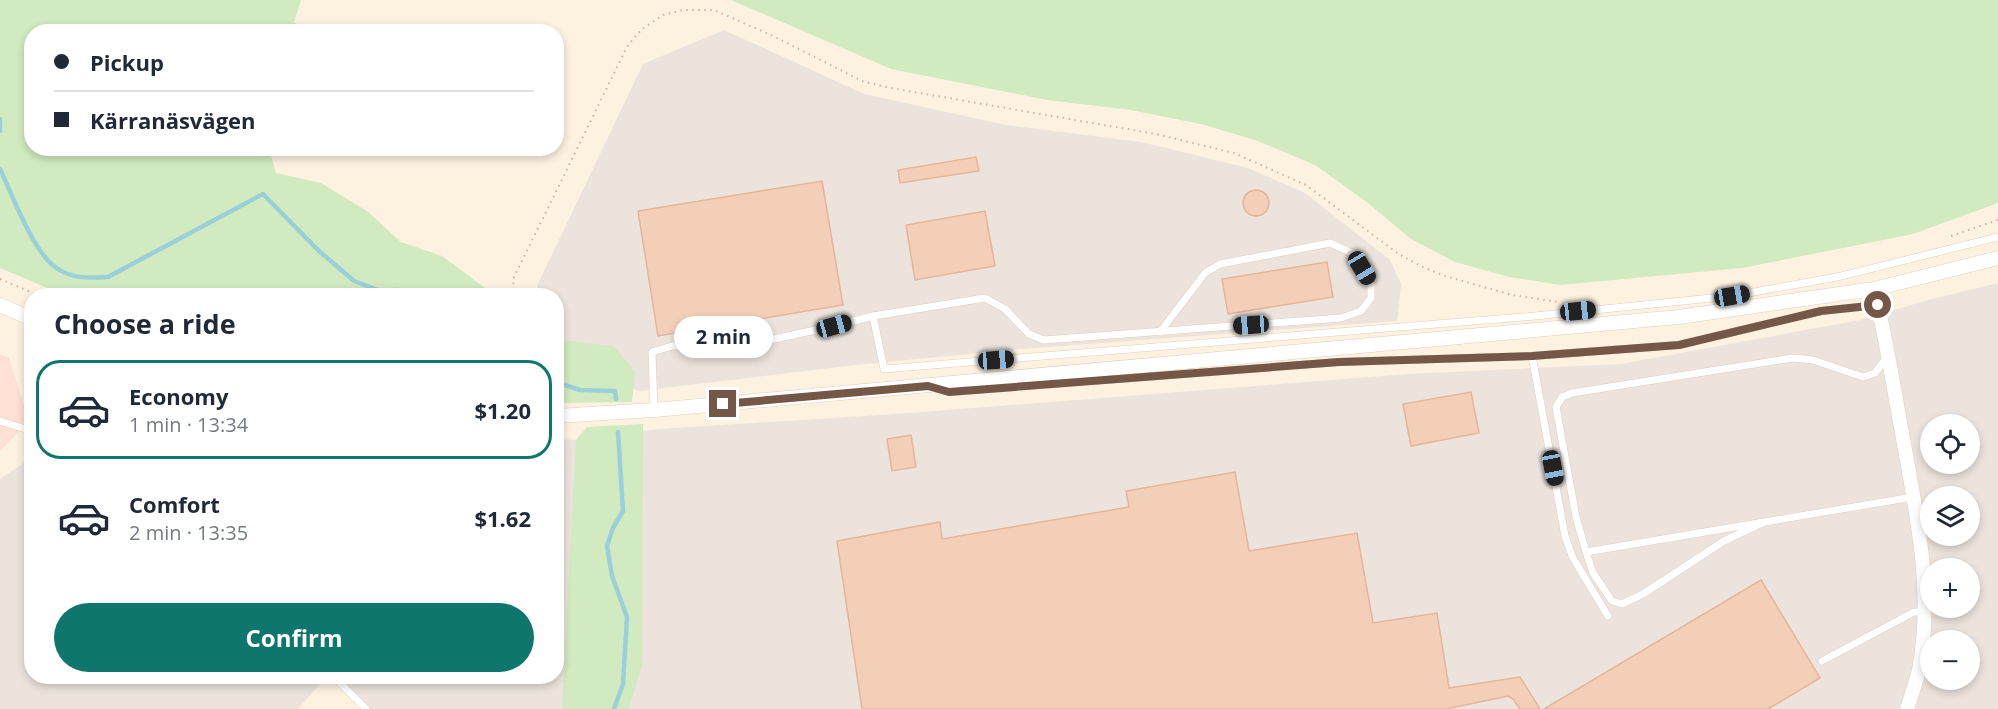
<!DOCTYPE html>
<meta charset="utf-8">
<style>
body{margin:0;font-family:"Open Sans",sans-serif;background:#f6f6f7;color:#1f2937;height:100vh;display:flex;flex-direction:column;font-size:22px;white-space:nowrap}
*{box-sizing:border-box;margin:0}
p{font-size:20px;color:#747a83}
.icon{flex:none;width:33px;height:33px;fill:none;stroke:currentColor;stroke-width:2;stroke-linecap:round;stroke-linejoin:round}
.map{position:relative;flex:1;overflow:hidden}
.drawer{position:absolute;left:24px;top:288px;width:540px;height:396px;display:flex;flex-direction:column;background:#fff;border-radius:24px;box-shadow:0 3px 9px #0003}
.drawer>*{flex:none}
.hud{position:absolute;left:24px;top:24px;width:540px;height:132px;border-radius:24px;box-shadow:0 3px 9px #0003;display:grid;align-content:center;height:132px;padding:0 30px;background:#fff}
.controls{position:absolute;left:1920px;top:414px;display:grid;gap:12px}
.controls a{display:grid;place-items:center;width:60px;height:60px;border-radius:50%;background:#fff;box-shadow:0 3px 9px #0003;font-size:30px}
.end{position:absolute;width:27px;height:27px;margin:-14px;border:8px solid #745747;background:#fff;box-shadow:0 0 0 3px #fff}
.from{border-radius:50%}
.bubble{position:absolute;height:42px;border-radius:21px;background:#fff;box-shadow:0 3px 9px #0003;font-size:20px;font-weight:700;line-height:42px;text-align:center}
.car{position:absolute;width:18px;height:36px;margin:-18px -9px;border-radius:8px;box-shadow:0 0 4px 2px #0007;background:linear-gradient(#222 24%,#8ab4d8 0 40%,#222 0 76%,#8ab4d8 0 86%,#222 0)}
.hud b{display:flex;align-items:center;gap:21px;height:57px;font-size:22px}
.hud b+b{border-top:2px solid #e0e1e3}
.hud i{width:15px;height:15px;background:#1f2937}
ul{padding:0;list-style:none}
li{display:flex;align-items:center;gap:18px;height:99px;margin:0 12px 9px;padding:0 18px;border:3px solid transparent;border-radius:24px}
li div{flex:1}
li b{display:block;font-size:22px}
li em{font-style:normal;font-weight:700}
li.current{border-color:#0f766e}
li>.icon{width:54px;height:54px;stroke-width:1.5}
h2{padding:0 30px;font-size:27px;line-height:72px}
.cta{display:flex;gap:12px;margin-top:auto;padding:12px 30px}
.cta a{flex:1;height:69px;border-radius:36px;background:#0f766e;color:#fff;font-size:24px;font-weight:700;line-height:69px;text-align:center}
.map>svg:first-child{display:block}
.commercial{fill:#fee0d4}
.industrial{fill:#ebe3dc;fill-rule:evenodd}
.green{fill:#d1eabf}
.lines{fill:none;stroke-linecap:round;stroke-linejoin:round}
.stream{stroke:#9bcfd9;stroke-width:4.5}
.building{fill:#f3cfb7;stroke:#e6b597;stroke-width:1.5}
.service-casing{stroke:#e1cebc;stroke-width:8}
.minor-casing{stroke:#e1cebc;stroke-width:15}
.path{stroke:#d8b29b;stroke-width:2;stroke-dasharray:1.5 4.5;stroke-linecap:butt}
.service{stroke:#fff;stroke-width:7}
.minor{stroke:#fff;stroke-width:14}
.route{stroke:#745747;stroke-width:8}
</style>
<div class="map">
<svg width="1998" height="709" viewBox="0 0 1998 709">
<rect width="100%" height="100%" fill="#fdf2e0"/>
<path class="commercial" d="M0,354L9,358L29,422L0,451Z"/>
<path class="industrial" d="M724,30L864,94L1006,125L1141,142L1248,168L1305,193L1390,260L1401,284L1397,321L1021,349L855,365L639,391L576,369L557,327L556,296L542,295L537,286L643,64Z
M1998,283V709H370L338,677L556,676L557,439L576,440L658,429L896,414L1409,374L1621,364L1860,320L1928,300ZM1930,424H1970V464H1930ZM1930,496H1970V536H1930ZM1930,568H1970V608H1930ZM1930,640H1970V680H1930Z
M31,458L32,676L326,677L298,709H0V479Z"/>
<path class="green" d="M0,0H301L294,22L307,31L32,32V148L269,149L276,173L321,183L367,211L401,242L442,256L488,290L489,295H64L0,268Z
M731,0H1998V203L1913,234L1742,268L1560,285L1509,277L1455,262L1411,239L1368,203L1315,165L1258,141L1201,124L1131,110L1047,100L891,69Z
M557,340L614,346L635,372L632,402L557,403Z
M643,424L642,665L629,709H562L576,440L587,427Z"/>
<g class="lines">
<path class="stream" d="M0,119V131
M0,169C13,196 34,255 58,269C73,279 91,278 108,277L263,194L319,251L354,281L383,292L395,290L410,291L416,296
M556,382L580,390L615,391L616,399
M614,709L623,684L627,617L612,576L607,546L613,528L623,511L618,432"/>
</g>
<path class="building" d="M976,157L979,171L900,183L898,170Z
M822,181L843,305L658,336L638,211Z
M1243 203a13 13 0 1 1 26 0a13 13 0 1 1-26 0Z
M985,211L995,266L915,280L906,225Z
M1327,262L1333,297L1228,314L1222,279Z
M1471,392L1479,433L1411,446L1403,404Z
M911,435L916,467L892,471L887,439Z
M1235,472L1249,551L1357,533L1373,623L1437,613L1449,688L1520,677L1540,709H1520L1514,700L1508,696L1446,709H862L837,541L940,522L942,539L1129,507L1126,491Z
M1761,580L1820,678L1768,709H1544Z"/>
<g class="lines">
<g class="service-casing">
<path id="service" d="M873,316L884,369L1535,316L1732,296L1837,277L1998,237
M1532,356L1679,345L1821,311L1878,305
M935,388L949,392L1339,362L1532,356L1565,536L1573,558L1608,616
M654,410L652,352L672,346L720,345L765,341L834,326L873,316L985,298L1005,309L1029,334L1044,340L1341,318L1361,311L1371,298V283L1354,254L1330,243L1220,264L1205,273L1160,332
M0,421L32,431
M1762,523L1724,541L1643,594L1622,604L1612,601L1593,573L1586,552L1576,517L1556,407L1562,397L1572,393L1793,358L1813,360L1863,377L1875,373L1888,356
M1586,552L1913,497
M1822,661L1914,612H1924
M333,676L366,709"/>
</g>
<g class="minor-casing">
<path id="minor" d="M1874,289C1886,336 1893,385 1902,433C1916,511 1934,591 1919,670C1916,683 1911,696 1907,709
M0,305L32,319
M556,416L654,410L1679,317L1874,289L1998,258"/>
</g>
<path class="path" d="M1951,236L1998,220
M0,279L40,296
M512,296L514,277L628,45L641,30L663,15L683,10H714L771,35L862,81L885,87L1156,134L1234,153L1306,185L1400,255L1425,268L1445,276L1512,295L1559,302"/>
<use href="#service" class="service"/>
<use href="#minor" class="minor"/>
</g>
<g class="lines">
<path class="route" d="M723,404L928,386L949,392L1339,362L1532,356L1679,345L1821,311L1878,305"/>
</g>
</svg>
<div class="controls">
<a><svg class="icon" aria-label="locate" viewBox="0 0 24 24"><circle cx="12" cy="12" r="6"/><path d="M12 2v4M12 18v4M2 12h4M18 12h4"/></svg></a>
<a><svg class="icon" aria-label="layers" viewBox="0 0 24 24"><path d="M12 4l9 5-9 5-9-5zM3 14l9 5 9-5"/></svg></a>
<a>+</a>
<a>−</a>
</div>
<i class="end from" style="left:1878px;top:305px"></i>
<i class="end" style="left:723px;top:404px"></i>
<div class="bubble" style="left:674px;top:316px;width:99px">2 min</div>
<i class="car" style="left:1362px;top:268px;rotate:149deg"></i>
<i class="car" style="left:1732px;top:296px;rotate:80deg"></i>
<i class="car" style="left:1578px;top:311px;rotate:84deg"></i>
<i class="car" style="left:1251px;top:325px;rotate:266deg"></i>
<i class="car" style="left:834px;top:326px;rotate:75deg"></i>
<i class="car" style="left:996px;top:360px;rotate:86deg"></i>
<i class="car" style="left:1553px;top:468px;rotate:169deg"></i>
<div class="hud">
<b><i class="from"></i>Pickup</b>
<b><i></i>Kärranäsvägen</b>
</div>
<section class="drawer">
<h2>Choose a ride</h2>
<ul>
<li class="current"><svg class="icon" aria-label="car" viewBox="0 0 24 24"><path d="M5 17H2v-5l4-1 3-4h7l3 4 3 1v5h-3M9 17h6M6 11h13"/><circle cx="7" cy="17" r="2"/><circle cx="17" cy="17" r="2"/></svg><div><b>Economy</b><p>1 min · 13:34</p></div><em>$1.20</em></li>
<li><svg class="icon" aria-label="car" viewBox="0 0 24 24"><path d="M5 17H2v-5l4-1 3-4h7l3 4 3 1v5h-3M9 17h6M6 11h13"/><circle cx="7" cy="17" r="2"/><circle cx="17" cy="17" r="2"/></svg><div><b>Comfort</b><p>2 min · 13:35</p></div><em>$1.62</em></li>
</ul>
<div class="cta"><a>Confirm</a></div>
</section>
</div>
